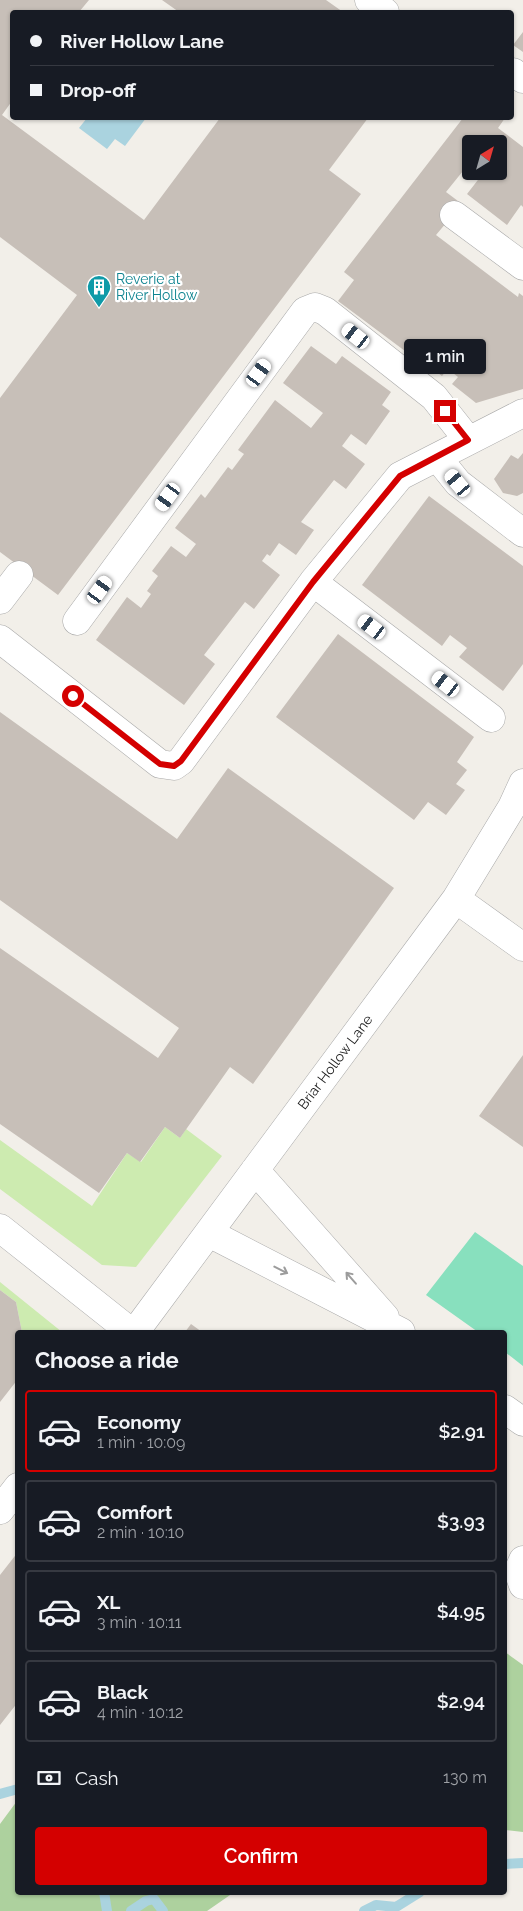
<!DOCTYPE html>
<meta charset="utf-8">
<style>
body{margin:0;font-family:Raleway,sans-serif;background:#20242c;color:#f1f3f6;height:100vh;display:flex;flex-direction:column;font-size:19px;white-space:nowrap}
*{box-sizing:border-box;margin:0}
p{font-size:16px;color:#9ea1a6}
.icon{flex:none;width:28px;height:28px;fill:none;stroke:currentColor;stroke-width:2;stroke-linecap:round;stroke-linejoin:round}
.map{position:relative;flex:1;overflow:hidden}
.panel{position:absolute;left:15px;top:1330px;width:492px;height:565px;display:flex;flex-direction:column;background:#171b24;border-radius:5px;box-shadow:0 1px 4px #0004}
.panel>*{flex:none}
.banner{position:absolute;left:10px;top:10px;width:504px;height:110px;border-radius:5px;box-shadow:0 1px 4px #0004;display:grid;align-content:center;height:110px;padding:0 20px;background:#171b24}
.needle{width:32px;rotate:37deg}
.buttons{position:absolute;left:462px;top:135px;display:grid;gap:10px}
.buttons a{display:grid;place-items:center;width:45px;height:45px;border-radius:5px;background:#171b24;box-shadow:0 1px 4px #0004;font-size:25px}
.end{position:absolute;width:22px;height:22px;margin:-11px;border:6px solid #d40000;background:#fff;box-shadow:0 0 0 2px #fff}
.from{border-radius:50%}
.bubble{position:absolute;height:35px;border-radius:5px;background:#171b24;box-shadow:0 1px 4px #0004;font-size:16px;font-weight:600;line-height:35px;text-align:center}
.car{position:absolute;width:15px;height:30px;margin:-15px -8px;border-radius:6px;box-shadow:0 0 4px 1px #0007;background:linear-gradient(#fff 24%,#345 0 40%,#fff 0 76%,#345 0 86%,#fff 0)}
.banner b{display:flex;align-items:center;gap:18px;height:48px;font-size:19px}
.banner b+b{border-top:1px solid #363941}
.banner i{width:12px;height:12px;background:#f1f3f6}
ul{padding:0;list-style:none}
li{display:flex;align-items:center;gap:15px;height:82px;margin:0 10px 8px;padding:0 10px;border:2px solid #363941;border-radius:5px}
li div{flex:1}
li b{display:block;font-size:19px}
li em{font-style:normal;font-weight:600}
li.active{border-color:#d40000}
li>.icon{width:45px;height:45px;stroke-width:1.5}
h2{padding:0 20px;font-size:22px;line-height:60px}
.pay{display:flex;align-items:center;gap:12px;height:55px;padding:0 20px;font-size:19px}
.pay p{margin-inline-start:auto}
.button{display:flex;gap:10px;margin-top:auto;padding:10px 20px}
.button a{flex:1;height:58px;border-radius:5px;background:#d40000;color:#fff;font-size:20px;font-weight:600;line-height:58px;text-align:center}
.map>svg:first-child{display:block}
.grass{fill:#cdebb0}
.forest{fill:#add19e}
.pitch{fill:#88e0be}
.water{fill:#aad3df}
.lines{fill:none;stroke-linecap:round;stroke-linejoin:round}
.stream{stroke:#aad3df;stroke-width:10}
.building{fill:#c7bfb8}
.minor-casing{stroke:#a9a9a9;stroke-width:29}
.minor{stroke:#fff;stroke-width:28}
.oneway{stroke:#9c9c9c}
.route{stroke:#d40000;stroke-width:6}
.labels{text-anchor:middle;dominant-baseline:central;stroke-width:4.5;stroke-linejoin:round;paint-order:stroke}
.culture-label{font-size:14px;fill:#0d838f;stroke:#fff;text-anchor:start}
.street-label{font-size:14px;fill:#222;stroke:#fff}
</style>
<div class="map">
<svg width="523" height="1911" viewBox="0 0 523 1911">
<rect width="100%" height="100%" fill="#f2efe9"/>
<path class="grass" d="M165,1127L180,1138L186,1129L222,1156L136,1267L102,1265L0,1189V1140L92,1206L127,1153L141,1162Z
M0,1282L62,1332H22L16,1302L0,1290Z"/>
<path class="forest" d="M505,1652L523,1665V1832L505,1830Z
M17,1801L18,1892L233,1893L207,1911H0V1824Z"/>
<path class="pitch" d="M475,1232L523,1266V1366L505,1352V1332H478L426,1295Z"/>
<path class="water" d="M87,118H146L125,146L115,139L107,149L79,128Z"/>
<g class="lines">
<path class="stream" d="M0,1794L18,1789
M505,1864L523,1863
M104,1892L107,1911
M131,1911L146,1901L154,1899L163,1911
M364,1911L376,1905L396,1907L420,1892"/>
</g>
<path class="building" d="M0,0H89L79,12H12V101L2,115L144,220L220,118H368L329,170L361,194L58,595L0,552V398L77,295L0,237Z
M162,0H326L343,12H179Z
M523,32V52L513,45Z
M463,118H505L498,128L523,147V207L521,205L507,225L467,194L481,176L474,171H499V144H471V169L467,166L446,192L462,204L436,235L518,297L519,293L523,296V389L476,403L452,384L458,377L448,369L442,376L416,357L421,350L411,343L405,351L338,301L354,280L344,272Z
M311,346L336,364L342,356L391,392L382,405L390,411L366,445L351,434L342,446L365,464L346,489L334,480L301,522L314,530L296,555L279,543L270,556L267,554L262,561L280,575L254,609L245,602L204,655L215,664L184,705L96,640L127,597L141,608L151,594L147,591L158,576L152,571L171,546L186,557L196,544L175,528L201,494L205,498L228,467L232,470L244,454L238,450L275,400L311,428L323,413L283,383Z
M523,453V493L517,496L503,493L494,479L511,455L518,459Z
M429,496L523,566V664L503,691L459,657L467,648L450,635L442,646L362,585Z
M338,634L474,737L457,762L467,770L456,784L465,790L446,815L428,802L414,820L276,717Z
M0,712L177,839L228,768L394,888L253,1084L230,1067L180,1138L165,1127L140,1162L127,1153L99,1193L0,1124V948L158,1058L179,1028L0,900Z
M523,1055V1147L479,1116Z
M0,1290L16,1302L22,1332H18V1379L0,1402Z
M191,1324L202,1332H185Z
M18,1552V1702L0,1725V1575Z"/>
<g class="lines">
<g class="minor-casing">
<path id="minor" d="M369,0L385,12
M513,72L523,79
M454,215L523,266
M437,457L458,483L523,533
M313,582L491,718
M0,600L19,575
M77,621L305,311L315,307L325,311L434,397L468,440
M0,639L160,764L174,766L181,761L313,582L400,476L523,413
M456,899L523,947
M255,1170L385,1317
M0,1228L131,1332
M209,1233L401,1332
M135,1332L456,899L512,807L523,783
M505,1409L523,1422
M0,1510L18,1487
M523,1560L518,1571L523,1585"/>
</g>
<use href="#minor" class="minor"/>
</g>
<defs><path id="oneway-shaft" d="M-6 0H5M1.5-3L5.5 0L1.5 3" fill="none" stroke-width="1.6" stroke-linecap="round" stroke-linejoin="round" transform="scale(1.25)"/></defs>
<g class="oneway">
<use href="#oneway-shaft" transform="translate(281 1270) rotate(27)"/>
<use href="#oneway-shaft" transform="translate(351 1278) rotate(-131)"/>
</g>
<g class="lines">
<path class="route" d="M73,696L160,764L174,766L181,761L313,582L400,476L468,440L445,411"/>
</g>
<defs>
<g id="building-pin" transform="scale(1.25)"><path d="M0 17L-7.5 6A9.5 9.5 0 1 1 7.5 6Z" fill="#0f9aa8" stroke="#fff"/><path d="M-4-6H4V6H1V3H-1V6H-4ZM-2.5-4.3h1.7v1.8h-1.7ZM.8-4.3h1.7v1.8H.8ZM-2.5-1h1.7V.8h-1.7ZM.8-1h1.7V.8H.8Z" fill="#fff"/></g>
</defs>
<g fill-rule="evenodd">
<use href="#building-pin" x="99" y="287"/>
</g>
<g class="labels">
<g class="culture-label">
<text x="116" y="279">Reverie at<tspan x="116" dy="16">River Hollow</tspan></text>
</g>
<g class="street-label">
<text transform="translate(335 1062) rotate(-53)">Briar Hollow Lane</text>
</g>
</g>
</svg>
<div class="buttons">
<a><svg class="needle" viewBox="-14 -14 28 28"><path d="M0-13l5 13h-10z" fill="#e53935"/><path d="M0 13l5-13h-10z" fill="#9ea1a6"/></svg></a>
</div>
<i class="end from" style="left:73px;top:696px"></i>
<i class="end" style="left:445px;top:411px"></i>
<div class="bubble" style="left:404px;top:339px;width:82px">1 min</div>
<i class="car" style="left:356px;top:336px;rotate:308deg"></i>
<i class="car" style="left:259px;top:373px;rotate:36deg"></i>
<i class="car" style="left:458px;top:483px;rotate:320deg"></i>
<i class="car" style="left:168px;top:497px;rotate:216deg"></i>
<i class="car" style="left:100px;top:590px;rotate:36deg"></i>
<i class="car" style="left:372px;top:627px;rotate:307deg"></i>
<i class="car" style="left:446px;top:684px;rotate:308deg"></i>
<div class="banner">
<b><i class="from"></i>River Hollow Lane</b>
<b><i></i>Drop-off</b>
</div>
<section class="panel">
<h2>Choose a ride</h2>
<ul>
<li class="active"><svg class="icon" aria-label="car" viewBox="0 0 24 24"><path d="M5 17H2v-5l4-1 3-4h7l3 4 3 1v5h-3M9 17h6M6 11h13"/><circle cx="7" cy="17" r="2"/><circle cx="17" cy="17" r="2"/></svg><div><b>Economy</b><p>1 min · 10:09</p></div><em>$2.91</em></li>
<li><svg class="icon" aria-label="car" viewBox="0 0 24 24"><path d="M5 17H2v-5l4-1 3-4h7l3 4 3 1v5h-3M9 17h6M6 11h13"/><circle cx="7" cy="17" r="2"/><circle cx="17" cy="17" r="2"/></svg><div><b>Comfort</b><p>2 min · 10:10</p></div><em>$3.93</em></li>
<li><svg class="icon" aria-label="car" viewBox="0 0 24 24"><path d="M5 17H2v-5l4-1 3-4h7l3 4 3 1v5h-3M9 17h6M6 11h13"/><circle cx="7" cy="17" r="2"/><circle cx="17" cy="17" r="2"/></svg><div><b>XL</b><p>3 min · 10:11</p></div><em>$4.95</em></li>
<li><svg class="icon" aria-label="car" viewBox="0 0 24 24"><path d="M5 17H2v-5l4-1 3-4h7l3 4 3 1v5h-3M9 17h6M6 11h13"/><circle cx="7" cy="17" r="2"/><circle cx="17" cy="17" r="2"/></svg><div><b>Black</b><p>4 min · 10:12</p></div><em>$2.94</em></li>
</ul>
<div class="pay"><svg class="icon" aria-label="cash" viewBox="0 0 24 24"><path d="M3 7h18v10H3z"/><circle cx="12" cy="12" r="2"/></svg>Cash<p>130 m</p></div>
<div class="button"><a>Confirm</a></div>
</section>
</div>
